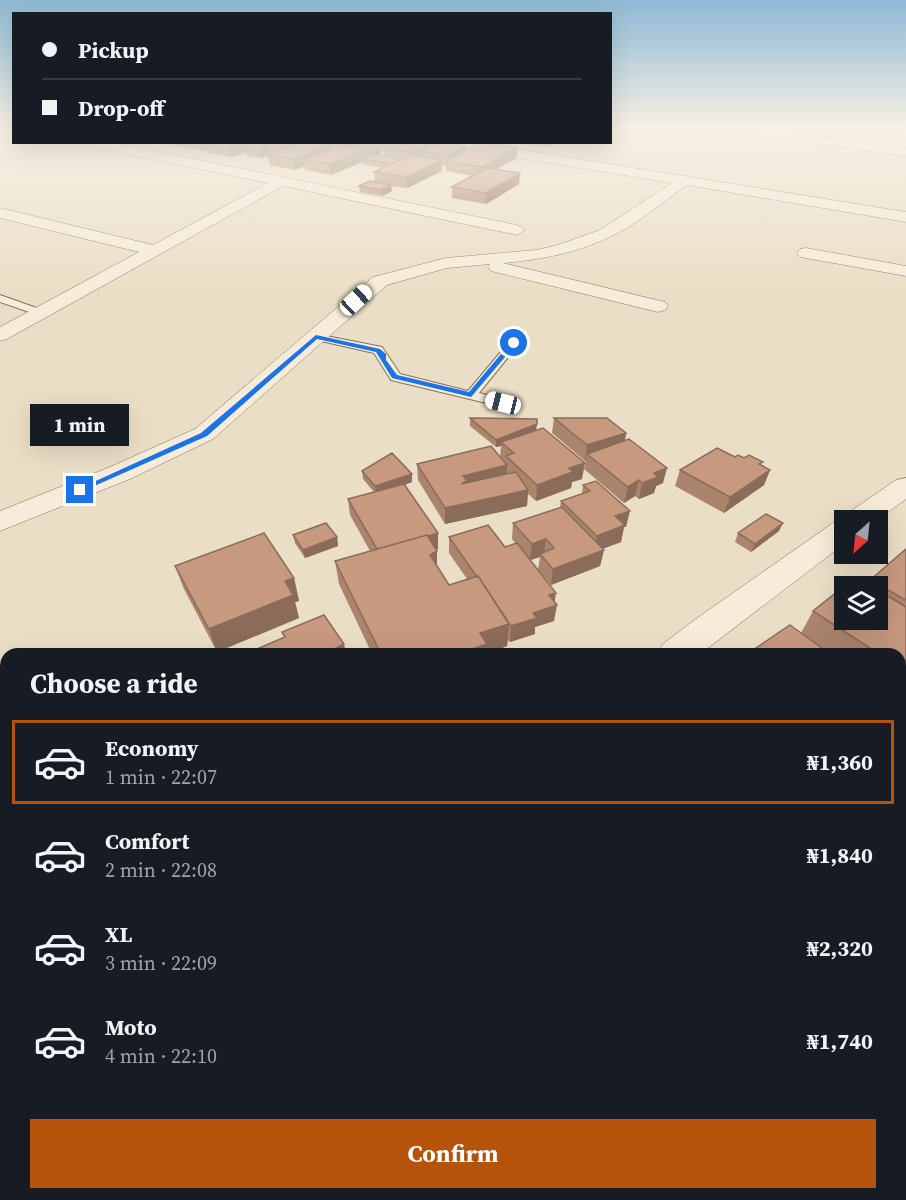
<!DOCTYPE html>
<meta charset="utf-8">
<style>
body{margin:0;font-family:"Source Serif 4",serif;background:#242831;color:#f1f3f6;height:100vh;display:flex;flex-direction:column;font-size:22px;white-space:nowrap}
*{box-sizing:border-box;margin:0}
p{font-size:20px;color:#9ea1a6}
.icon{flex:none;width:33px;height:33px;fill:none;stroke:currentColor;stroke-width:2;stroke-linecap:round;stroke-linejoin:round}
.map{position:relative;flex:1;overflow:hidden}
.side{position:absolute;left:0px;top:648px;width:906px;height:552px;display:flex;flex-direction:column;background:#171b24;border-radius:18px 18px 0 0;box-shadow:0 6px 24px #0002}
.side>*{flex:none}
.guide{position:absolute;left:12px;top:12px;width:600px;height:132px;border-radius:0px;box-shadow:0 6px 24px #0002;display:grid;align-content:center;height:132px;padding:0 30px;background:#171b24}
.needle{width:39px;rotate:207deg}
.tools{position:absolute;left:834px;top:510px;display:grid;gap:12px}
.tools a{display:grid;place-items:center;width:54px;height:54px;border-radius:0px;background:#171b24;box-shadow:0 6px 24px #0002;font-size:30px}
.end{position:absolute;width:27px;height:27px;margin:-14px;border:8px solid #1a73e8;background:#fff;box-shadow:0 0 0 3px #fff}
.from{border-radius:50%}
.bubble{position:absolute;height:42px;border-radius:0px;background:#171b24;box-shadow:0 6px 24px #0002;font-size:20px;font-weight:700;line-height:42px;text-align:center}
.car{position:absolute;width:18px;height:36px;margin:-18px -9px;border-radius:8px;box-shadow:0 0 4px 2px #0007;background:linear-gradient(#fff 24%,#345 0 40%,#fff 0 76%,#345 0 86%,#fff 0)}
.guide b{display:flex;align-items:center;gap:21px;height:57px;font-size:22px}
.guide b+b{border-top:2px solid #363941}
.guide i{width:15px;height:15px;background:#f1f3f6}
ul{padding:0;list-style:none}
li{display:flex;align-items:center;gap:18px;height:84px;margin:0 12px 9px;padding:0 18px;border:3px solid transparent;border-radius:0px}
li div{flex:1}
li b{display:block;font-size:22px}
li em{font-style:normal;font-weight:700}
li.active{border-color:#b45309}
li>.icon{width:54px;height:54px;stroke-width:1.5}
h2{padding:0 30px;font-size:27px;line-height:72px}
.cta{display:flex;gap:12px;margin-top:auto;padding:12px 30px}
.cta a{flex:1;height:69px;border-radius:0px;background:#b45309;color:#fff;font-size:24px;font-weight:700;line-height:69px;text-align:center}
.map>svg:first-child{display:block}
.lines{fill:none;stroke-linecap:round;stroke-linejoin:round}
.lane-casing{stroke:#85705d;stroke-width:2}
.street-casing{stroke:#85705d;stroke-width:1}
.lane{fill:#f6ecd9;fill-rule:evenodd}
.street{fill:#f6ecd9;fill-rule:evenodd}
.wall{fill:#ab846d;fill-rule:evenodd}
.shaded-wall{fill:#8b6b59}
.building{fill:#c7997f;stroke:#8b6b59;stroke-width:1.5}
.route{fill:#1a73e8}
</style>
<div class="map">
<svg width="906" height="1200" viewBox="0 0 906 1200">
<rect width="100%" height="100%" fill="#ebdec6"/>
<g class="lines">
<g class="lane-casing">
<path id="lane" d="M0,295L45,311L46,313L41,316L0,302Z
M316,334L382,347L400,374L468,391L510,341H518V345L479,393L508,400L510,403L503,407L391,380L374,353L312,339L310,337Z"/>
</g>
<g class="street-casing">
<path id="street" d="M14,127V132L0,136V128Z
M712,127H746L906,148V156L718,130Z
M83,142H110L517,225L525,230L517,235L283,186L7,339L0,341V327L139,252L0,218V208L153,245L268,183L89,146Z
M441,142H473L906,212V222L687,185C663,202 636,225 610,237C576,253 540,260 503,263L665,302L668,306L665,310L658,312L491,271L488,267L490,264L447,268L387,285L213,439L130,479L0,531V511L110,467L195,429L373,277L446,258L536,250L558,245L600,230L672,183L447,146Z
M806,248L906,266V276L800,257L797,253L800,249Z
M906,478V499L877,520H844V544L700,654H658L663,644L693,621L833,523L844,520L848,513L896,480Z
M900,1034L906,1037V1095L900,1093Z
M6,1156V1194H32L30,1200H0V1159Z"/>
</g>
<use href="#lane" class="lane"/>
<use href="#street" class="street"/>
</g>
<path class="wall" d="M158,142H446V143L466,150L517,158L496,169L519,184L486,204L452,198V187L473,176L446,171V166L441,165L442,171L407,188L391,186L392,191L382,196L360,192L359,186L375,182L374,172L383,168L362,164V162L331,175L305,170V166L295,170L270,165L268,156L260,158L247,156L246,152L231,157L207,153L206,150L203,151L181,147V145L177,146ZM381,151H384V156L377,155L381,154Z
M525,142H558L550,147L525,144Z
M470,418L537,430L582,479L572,482L571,488L536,501L528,494L527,506L445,524L418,480L417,464L500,457L501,446L496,447L470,426Z
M554,418L626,433L625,441L663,483L656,486L654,493L639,499L635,496L624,503L584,469L586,461H585L552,433Z
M735,457L762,465L770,470L764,485L724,513L675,486L680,470Z
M362,471L412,474V482L405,485L438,533V549L436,550L437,566L449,585L467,579L449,553V537L505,547L516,544L512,539L513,523L560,508L561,501L582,494L583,485L626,527H624L621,542L602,549L604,550L600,566L551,585L538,570L540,557L531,560L555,602L554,621L535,627V634L510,642L508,640L507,646L487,654H372L339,584L335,561L370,551L350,515L348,499L374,492L363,479Z
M779,531L751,552L735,542L738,533Z
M293,535L337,537L338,546L305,558L295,543Z
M906,549V705L900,701V654H830L823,649L830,654H753L756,648L790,625L801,633L813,611L856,577L868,584L870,580ZM844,586H878V620H844Z
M175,566L294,578L299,601L295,602L299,618L217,652L184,589Z
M900,731L906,734V897L900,892Z
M682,1194H747L736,1200H684Z
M810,1194H900L906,1200H804Z"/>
<path class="shaded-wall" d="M176,142H180L181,145L177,146Z
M201,142H230L205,143L206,150L203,151Z
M242,142H273L245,146L246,152L231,157L228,147Z
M290,142H302L281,157L279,147Z
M344,142H360V145L345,148Z
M386,142H409L386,148Z
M431,142H446V146L420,151V158L411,162V152Z
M551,142H558L550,147Z
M334,143L336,153L304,160L305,166L295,170L294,159Z
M268,145L270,155L260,158L259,148Z
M466,147V157L447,161V155Z
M381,148V154L369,158V153Z
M517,148V158L482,177V167Z
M367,149L368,159H362V162L331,175L330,164Z
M441,160L442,171L407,188V177Z
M520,173L519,184L486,204V193Z
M391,185L392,191L382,196L381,190Z
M537,424L536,432L501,442V446L496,447V440Z
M626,433L623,449L587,454L586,461H585L587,445Z
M585,463L582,479L572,482L571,488L536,501L537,485L569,468Z
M507,465L506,480L467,491L463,476Z
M667,468L663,483L656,486L654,493L639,499L642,483L654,473Z
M770,470L764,485L724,513L730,497Z
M412,474V482L376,495L375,486Z
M639,480L635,496L624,503L628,487Z
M528,490L527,506L445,524V508Z
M630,511L626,527H624L621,542L594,552L597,536L615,516Z
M783,523L779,531L751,552L755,544Z
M438,533V549L380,567L378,551Z
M337,537L338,546L305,558L303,550Z
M546,539L544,555L540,554V557L530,560L532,544Z
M604,550L600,566L551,585L553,569Z
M437,551V574L430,555Z
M294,578L299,601L295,602L299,618L217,652L209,629L285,581Z
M556,593L554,606L557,605L554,621L535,627V634L510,642L511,626L533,613L549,595Z
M509,624L507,646L487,654H458L480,633Z
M344,644L346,654H332V650Z
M0,909L6,930V1022L0,1026Z
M275,1194H284L286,1200H277Z"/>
<path class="building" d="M242,142L228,147L205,143V142Z
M254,142H290L279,147L268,145L259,148L245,146Z
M301,142L334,143L294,159L268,155Z
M396,142H431L411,152L383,148Z
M439,142H441L466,147L447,155L420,151Z
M482,142L517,148L482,167L446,161Z
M356,144L381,148L369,153H367V149L350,146Z
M342,145L367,149L330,164L304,160Z
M373,154L401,159L391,164L362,159Z
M410,155L441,160L407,177L374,172Z
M487,168L520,173L486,193L452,187Z
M370,181L391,185L381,190L359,186Z
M470,418L537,419V424L496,440Z
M554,418H607L626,433L587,445Z
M543,428L585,463L569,468L573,472L537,485L506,456L514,453L501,442Z
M629,439L667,468L654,473L658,477L642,483L639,480L628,487L587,454Z
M491,446L507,465L463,476L467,481L461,484L516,472L528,490L445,508L417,464Z
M717,448L735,457L738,455L744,458L749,455L763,462L759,464L770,470L730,497L680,470Z
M392,453L412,474L375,486L362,471Z
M596,481L630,511L615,516L625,525L597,536L561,501L590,491L583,485Z
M404,484L438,533L428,536L427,535L377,549L348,499Z
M562,507L604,550L553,569L540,554L554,548L546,539L532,544L513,523Z
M766,514L783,523L755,544L738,533Z
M326,523L337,537L303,550L293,535Z
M488,525L505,547L517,543L556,593L549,595L557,605L533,613L537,618L511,626L478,576L477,577L449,537Z
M264,533L294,578L285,581L293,595L209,629L175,566Z
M427,535L437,551L430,555L449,585L478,576L509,624L480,633L487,644L458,654H381L335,561Z
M906,549V600L870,580Z
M856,577L872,586H844V620H878V590L906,607V671L900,667V654H879L813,611Z
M324,615L344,644L332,650L334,654H249L248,653L285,637L282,632Z
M790,625L830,654H764L756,648Z
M900,731L906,734V861L900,857Z
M6,765V842L4,843L0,834V768Z
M0,973L5,993L0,996Z
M900,1181L906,1188V1200H821L827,1194H900Z
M118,1194H275L277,1200H110Z
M337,1194H677L670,1200H329Z
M693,1194H747L736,1200H696Z"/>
<linearGradient id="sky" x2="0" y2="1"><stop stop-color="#8eb8d4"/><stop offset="0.43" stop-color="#f6f0e5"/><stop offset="1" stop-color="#f6f0e5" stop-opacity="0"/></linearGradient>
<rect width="906" height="295" fill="url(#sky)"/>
<path class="route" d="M316,335L380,349L386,354V360L397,375L469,392L512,341L517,343L471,397L392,378L376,352L317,339L207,436L83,491L76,490L201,433Z"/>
</svg>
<div class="tools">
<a><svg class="needle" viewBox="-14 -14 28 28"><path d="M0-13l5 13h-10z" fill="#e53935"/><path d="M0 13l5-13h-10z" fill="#9ea1a6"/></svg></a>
<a><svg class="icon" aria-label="layers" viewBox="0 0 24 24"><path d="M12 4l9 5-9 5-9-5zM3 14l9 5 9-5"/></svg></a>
</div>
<i class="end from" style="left:514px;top:343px"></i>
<i class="end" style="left:80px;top:490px"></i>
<div class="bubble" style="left:30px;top:404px;width:99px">1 min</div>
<i class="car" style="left:356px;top:300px;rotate:47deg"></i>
<i class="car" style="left:503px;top:403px;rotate:284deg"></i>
<div class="guide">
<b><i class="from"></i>Pickup</b>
<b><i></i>Drop-off</b>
</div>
<section class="side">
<h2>Choose a ride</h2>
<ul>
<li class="active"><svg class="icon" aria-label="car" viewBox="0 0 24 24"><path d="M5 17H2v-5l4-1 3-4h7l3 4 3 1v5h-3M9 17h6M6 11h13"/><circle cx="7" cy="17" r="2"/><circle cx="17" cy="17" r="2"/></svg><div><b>Economy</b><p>1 min · 22:07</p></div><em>₦1,360</em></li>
<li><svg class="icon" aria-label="car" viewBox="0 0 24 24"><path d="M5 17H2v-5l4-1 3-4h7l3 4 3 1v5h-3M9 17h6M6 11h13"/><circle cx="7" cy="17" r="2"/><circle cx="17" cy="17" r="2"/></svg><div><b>Comfort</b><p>2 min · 22:08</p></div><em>₦1,840</em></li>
<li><svg class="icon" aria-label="car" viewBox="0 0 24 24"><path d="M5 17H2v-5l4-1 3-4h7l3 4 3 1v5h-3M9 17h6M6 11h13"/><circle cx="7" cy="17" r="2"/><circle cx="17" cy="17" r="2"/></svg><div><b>XL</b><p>3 min · 22:09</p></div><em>₦2,320</em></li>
<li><svg class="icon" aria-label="car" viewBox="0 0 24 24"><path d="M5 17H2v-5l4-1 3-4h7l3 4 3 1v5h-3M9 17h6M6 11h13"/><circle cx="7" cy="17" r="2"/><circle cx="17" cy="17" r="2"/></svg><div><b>Moto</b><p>4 min · 22:10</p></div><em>₦1,740</em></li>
</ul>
<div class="cta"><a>Confirm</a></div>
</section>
</div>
